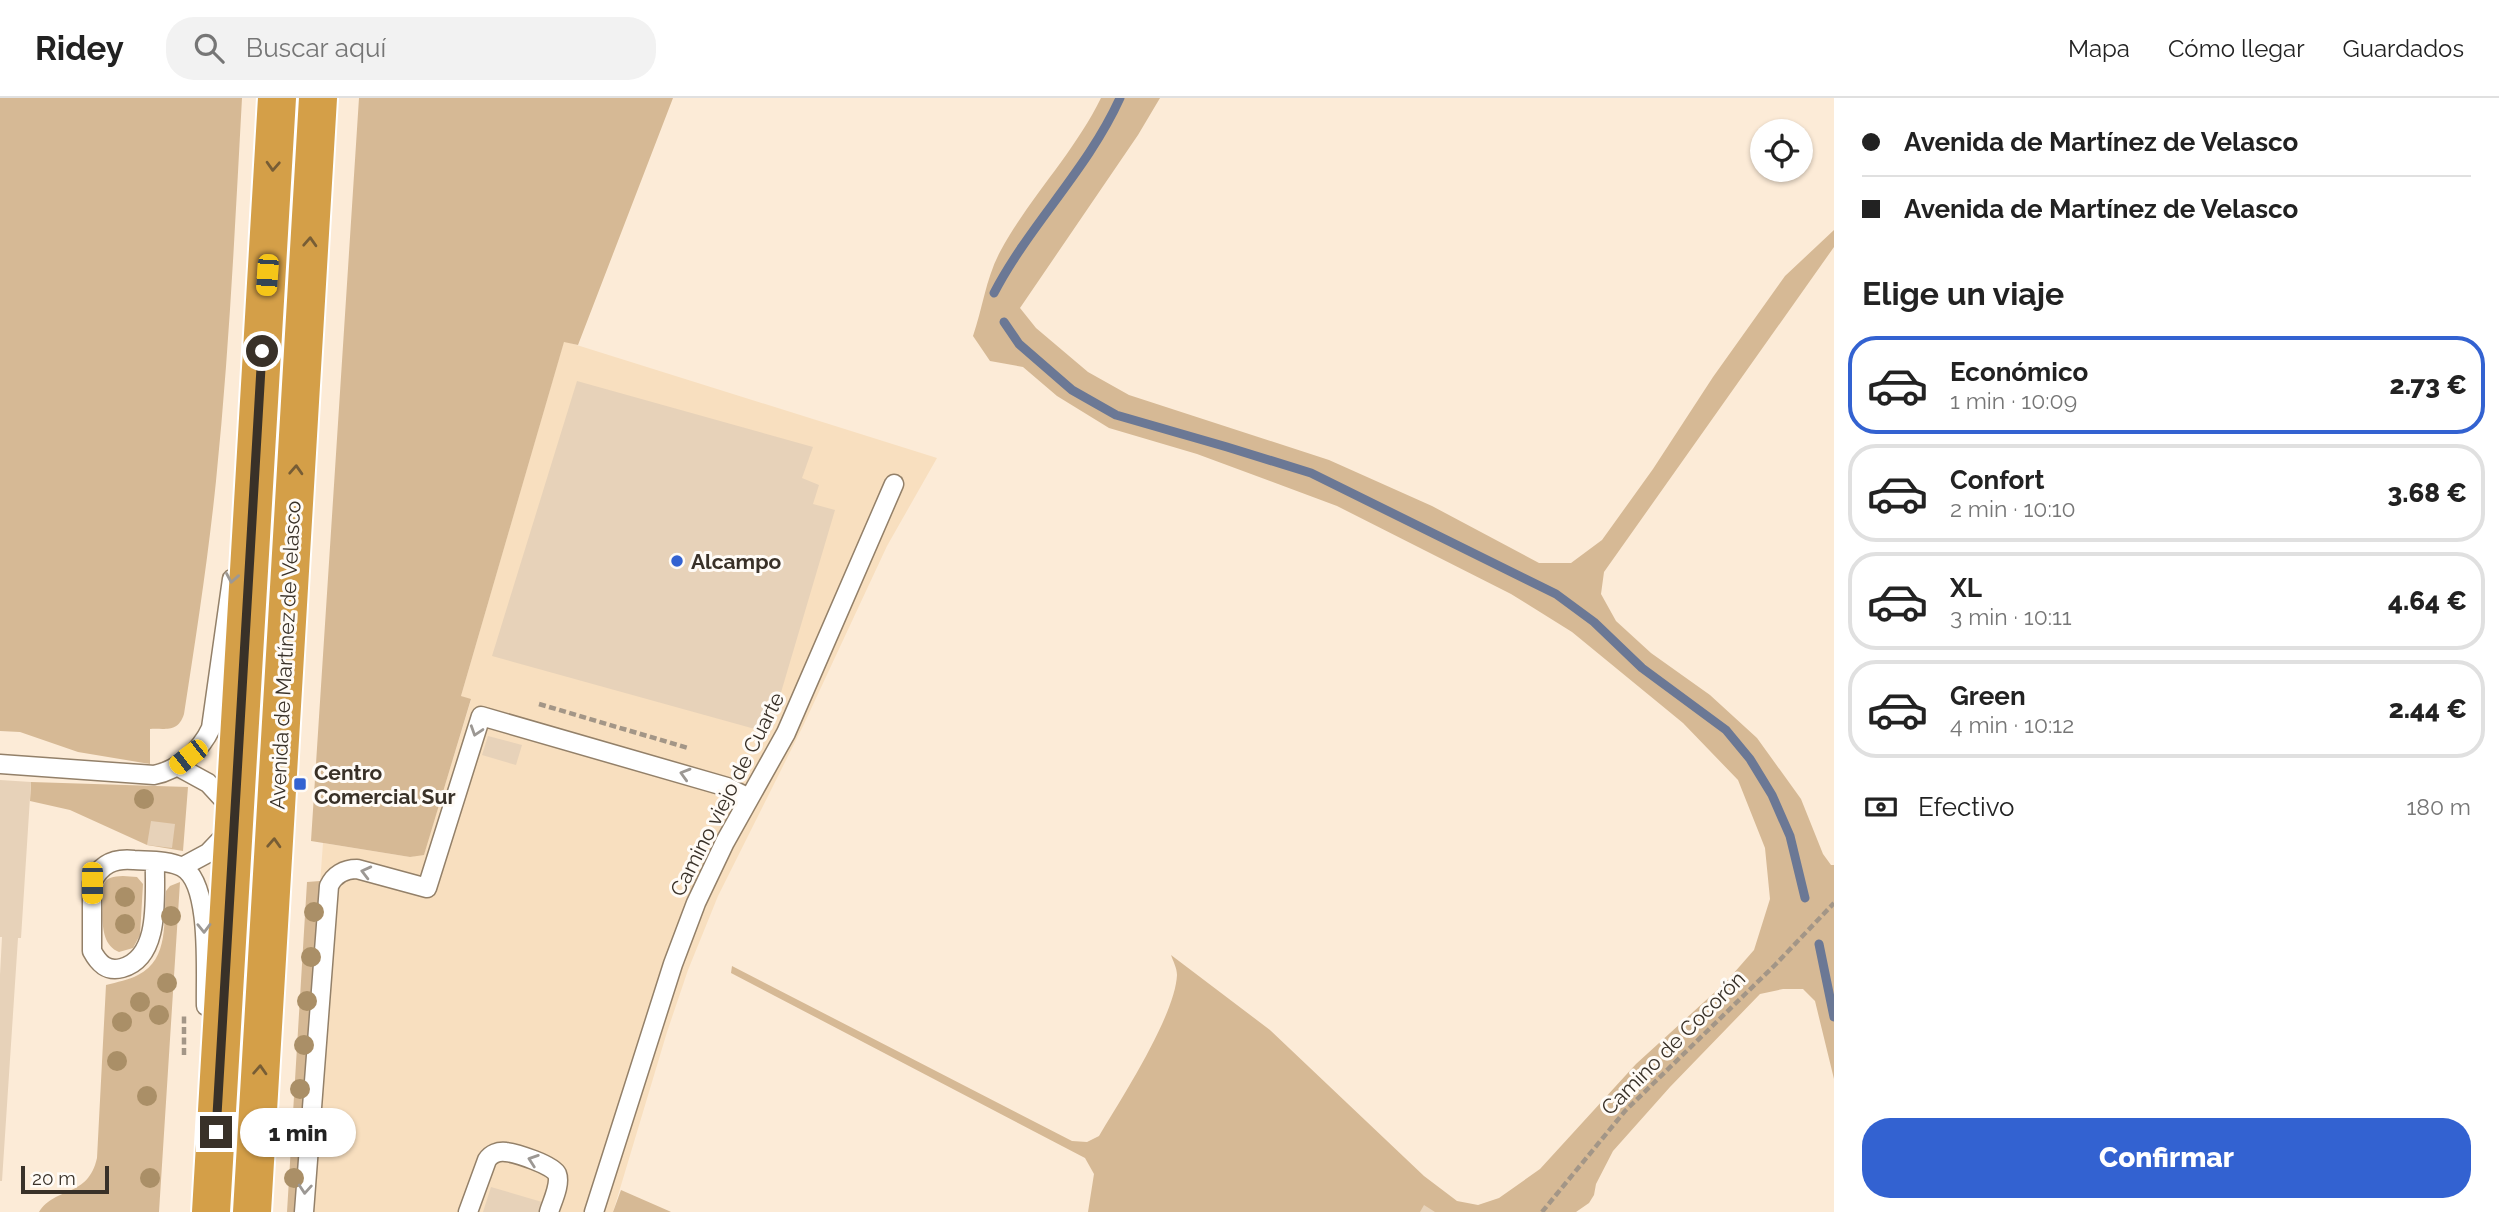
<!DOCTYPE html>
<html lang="es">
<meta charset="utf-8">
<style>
body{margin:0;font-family:Raleway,sans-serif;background:#f2f2f2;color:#222;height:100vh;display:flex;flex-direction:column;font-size:26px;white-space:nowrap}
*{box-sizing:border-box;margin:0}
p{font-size:23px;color:#767676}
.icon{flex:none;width:38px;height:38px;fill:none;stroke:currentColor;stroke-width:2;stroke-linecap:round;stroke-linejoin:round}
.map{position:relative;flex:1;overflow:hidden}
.sheet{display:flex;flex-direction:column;background:#fff;width:665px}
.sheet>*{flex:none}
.banner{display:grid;align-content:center;height:154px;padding:0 28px;background:#fff}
.tools{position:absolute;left:1750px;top:21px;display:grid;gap:14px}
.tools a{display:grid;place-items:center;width:63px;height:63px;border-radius:50%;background:#fff;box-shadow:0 2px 5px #0004;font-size:35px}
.scale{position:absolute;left:21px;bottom:18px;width:88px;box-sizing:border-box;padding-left:7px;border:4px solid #393128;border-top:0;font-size:19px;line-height:24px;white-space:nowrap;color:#393128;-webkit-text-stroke:5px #fffbf6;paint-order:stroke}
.end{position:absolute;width:32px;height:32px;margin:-16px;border:9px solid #393128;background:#fff;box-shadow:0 0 0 4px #fff}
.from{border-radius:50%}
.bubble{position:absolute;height:49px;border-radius:24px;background:#fff;box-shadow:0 2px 5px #0004;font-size:23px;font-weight:800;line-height:49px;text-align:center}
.car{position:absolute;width:21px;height:42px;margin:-21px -10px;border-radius:9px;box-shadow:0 0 5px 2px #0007;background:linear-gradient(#f5c518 24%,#345 0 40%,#f5c518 0 76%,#345 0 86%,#f5c518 0)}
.banner b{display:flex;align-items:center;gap:24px;height:66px;font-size:26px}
.banner b+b{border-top:2px solid #e0e0e0}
.banner i{width:18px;height:18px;background:#222}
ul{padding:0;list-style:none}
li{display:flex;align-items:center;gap:21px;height:98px;margin:0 14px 10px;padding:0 14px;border:4px solid #e0e0e0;border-radius:28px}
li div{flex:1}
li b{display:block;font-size:26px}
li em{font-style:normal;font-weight:800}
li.current{border-color:#3362d1}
li>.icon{width:63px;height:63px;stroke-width:1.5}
h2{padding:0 28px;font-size:32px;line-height:84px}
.pay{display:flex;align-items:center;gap:18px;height:77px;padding:0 28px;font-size:26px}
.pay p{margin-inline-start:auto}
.button{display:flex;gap:14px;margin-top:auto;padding:14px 28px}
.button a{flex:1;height:80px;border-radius:28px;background:#3362d1;color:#fff;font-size:28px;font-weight:800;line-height:80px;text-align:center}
header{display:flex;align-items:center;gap:42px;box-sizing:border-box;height:98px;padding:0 35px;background:#fff;border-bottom:2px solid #e0e0e0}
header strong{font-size:33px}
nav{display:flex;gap:38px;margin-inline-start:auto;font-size:24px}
.search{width:490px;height:63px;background:#f2f2f2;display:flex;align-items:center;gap:18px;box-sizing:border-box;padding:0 24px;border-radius:28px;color:#767676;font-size:26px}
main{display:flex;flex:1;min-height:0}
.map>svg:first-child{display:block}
.built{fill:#f8dfbf}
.green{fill:#d6b995}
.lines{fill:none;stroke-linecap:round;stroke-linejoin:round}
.stream{stroke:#6b7895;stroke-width:9}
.building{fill:#e7d2b9}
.service-casing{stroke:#938069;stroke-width:21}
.trunk-casing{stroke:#fff;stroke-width:42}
.path{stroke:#a39687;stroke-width:4.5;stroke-dasharray:7 3.5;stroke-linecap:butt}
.service{stroke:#fff;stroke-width:18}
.trunk{stroke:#d49f48;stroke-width:38}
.tree{fill:#aa8f67}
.oneway{stroke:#775d35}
.oneway2{stroke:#9c9894}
.route{stroke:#393128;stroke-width:9}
.poi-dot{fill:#3362d1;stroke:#fffbf6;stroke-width:2.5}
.labels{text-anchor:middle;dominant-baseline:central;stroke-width:6;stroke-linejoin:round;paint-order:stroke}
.poi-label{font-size:21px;font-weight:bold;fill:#393128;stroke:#fffbf6;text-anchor:start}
.street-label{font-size:21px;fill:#393128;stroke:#fffbf6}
</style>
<header>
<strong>Ridey</strong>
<div class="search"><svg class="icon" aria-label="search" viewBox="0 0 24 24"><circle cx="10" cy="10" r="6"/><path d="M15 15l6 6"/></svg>Buscar aquí</div>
<nav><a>Mapa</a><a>Cómo llegar</a><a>Guardados</a></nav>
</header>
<main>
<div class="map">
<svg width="1834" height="1114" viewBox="0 0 1834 1114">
<rect width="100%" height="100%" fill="#fcebd7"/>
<path class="built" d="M564,243L937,360L887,448L803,628L718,798L688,872L667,934L613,1114H296L323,745L410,759L424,756L471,602L461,598Z"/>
<path class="green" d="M0,0H242C235,128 229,256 216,383C208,461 196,539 184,616C178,635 166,630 150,631V666L78,654L20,634L0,633Z
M295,0H301L263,633H256Z
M359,0H673L578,247L564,244L461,598L471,601L424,757L410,759L311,743Z
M1101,0H1160L1138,37L1020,210L1036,230L1088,274L1129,297L1329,362L1432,408L1539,465H1571L1602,442L1653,371L1713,279L1785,178L1834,132V149L1604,474L1601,496L1616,523L1651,555L1710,597L1757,640L1801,701L1823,756L1831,767H1834V981L1815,903L1803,891H1783L1760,896L1670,989L1613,1053L1596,1086L1594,1097L1589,1105L1576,1114H1088L1094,1076L1085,1060L731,875L732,868L1072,1043L1087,1044L1099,1038C1121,1001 1175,918 1177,877C1177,870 1173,863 1171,857L1270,932L1424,1078L1457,1103L1478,1107L1499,1100L1540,1071L1636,966L1726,884L1754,852L1770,801L1765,750L1738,682L1683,625L1572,534L1511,496L1337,408L1197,356L1109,330L1057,298L1023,269L990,263L973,238C983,209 986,179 1001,152C1030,99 1074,55 1101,0Z
M31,684L188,689L183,753L147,747L70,712L30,703Z
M123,778L137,779L143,786L140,837L133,850L119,854C96,845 104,809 103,788C107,778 113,779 123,778Z
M320,783L296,1114H287L307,784Z
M180,784L159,1114H39C56,1088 88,1100 97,1060L106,887C117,884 129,882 138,877C170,861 163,822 166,793L170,788Z
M244,841H251L234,1114H228Z
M621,1092L669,1113L671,1114H613Z"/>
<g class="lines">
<path class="stream" d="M994,195C1030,126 1088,71 1120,0
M1004,224L1019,246L1072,292L1116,317L1227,349L1311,375L1556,496L1594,524L1642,570L1726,632L1750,661L1772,697L1790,738L1805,800
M1819,846L1834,919"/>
</g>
<path class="building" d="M577,283L813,349L802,380L819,387L813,406L835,412L769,635L492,558Z
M488,638L522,647L516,667L482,657Z
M0,682L31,684L21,840H18L2,1083H0V877L2,839H0Z
M151,723L175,726L172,750L147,747Z
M491,1089L542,1104L539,1114H483Z
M1424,1107L1435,1114H1420Z"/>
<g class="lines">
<g class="service-casing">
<path id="service" d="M0,666L154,677C179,672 201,652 211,630L232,481
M177,668L208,685L231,710
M155,763C154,796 162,859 122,870C107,874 99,866 92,853V785C100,766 115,760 134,762C149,763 169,762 182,769C212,785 205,876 206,908
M182,769L208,755L229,733
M304,1114L329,788C334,777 344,771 357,771L427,790L481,618L727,689L749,700
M468,1114L487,1062C491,1056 498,1053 506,1054C516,1055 553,1067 557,1076C561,1086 552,1104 549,1114
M594,1114L673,866L696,805L725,744L786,635L894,386"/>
</g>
<g class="trunk-casing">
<path id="trunk" d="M211,1114L277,0
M252,1114L318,0"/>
</g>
<path class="path" d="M539,606L688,650
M184,957V916
M1542,1114L1625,1013L1775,867L1834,805"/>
<use href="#service" class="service"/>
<use href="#trunk" class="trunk"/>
</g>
<g class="tree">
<circle cx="144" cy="701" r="10"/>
<circle cx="125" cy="799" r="10"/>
<circle cx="314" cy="814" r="10"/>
<circle cx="171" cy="818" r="10"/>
<circle cx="125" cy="826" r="10"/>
<circle cx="311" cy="859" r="10"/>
<circle cx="167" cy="885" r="10"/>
<circle cx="307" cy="903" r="10"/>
<circle cx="140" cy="904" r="10"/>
<circle cx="159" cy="917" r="10"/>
<circle cx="122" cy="924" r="10"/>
<circle cx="304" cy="947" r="10"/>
<circle cx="117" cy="963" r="10"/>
<circle cx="300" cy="991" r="10"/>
<circle cx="147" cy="998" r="10"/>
<circle cx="297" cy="1035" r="10"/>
<circle cx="150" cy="1080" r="10"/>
<circle cx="294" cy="1080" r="10"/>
</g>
<defs><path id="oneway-chevron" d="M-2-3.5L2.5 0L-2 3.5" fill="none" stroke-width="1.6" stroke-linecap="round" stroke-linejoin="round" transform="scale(1.75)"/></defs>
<g class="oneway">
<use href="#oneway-chevron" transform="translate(273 68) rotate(93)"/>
<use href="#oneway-chevron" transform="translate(310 144) rotate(-87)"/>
<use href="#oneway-chevron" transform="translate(296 372) rotate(-87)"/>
<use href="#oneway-chevron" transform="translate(274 745) rotate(-87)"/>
<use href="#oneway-chevron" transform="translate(260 972) rotate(-87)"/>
</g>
<g class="oneway2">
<use href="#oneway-chevron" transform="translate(232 480) rotate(100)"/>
<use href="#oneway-chevron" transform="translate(476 633) rotate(108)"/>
<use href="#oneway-chevron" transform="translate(685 676) rotate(-164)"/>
<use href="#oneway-chevron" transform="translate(366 774) rotate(-166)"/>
<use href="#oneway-chevron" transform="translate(204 830) rotate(89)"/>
<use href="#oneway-chevron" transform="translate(533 1062) rotate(-161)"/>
<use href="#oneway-chevron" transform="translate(305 1091) rotate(94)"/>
</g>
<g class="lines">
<path class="route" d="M216,1034L262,253"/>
</g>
<g class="poi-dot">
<circle cx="677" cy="463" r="7"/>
<rect x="293" y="679" width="14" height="14" rx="3.5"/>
</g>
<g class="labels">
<g class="poi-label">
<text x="691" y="463">Alcampo</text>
<text x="314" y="674">Centro<tspan x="314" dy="24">Comercial Sur</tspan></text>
</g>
<g class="street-label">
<text transform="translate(285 557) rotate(-87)">Avenida de Martínez de Velasco</text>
<text transform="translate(727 696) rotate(-63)">Camino viejo de Cuarte</text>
<text transform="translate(1673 945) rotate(-45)">Camino de Cocorón</text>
</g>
</g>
</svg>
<div class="tools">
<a><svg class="icon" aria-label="locate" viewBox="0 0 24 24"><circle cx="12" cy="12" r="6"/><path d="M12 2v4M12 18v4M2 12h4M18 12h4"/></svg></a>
</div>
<div class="scale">20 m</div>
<i class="end from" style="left:262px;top:253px"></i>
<i class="end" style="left:216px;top:1034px"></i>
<div class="bubble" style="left:240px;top:1010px;width:116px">1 min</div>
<i class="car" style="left:267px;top:177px;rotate:184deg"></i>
<i class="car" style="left:188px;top:659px;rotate:232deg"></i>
<i class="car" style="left:92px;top:785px;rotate:180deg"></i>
</div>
<section class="sheet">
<div class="banner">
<b><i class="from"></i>Avenida de Martínez de Velasco</b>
<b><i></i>Avenida de Martínez de Velasco</b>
</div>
<h2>Elige un viaje</h2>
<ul>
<li class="current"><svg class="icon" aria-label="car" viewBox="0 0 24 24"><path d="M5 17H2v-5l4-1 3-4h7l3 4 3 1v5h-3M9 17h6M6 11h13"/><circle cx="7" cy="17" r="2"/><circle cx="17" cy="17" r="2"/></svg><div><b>Económico</b><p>1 min · 10:09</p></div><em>2.73 €</em></li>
<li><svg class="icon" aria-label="car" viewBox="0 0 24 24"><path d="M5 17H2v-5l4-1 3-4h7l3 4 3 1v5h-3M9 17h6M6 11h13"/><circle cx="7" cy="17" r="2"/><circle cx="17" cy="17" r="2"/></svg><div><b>Confort</b><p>2 min · 10:10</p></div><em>3.68 €</em></li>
<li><svg class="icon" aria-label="car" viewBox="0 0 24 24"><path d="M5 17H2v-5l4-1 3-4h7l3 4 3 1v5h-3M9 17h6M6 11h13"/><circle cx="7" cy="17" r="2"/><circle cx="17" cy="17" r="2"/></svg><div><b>XL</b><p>3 min · 10:11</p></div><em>4.64 €</em></li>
<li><svg class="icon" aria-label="car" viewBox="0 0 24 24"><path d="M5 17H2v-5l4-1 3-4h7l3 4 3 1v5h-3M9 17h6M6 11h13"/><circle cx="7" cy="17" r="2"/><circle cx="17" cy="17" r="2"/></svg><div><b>Green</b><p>4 min · 10:12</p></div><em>2.44 €</em></li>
</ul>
<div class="pay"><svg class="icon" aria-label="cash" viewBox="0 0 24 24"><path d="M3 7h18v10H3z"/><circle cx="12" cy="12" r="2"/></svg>Efectivo<p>180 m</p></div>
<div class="button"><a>Confirmar</a></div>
</section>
</main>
